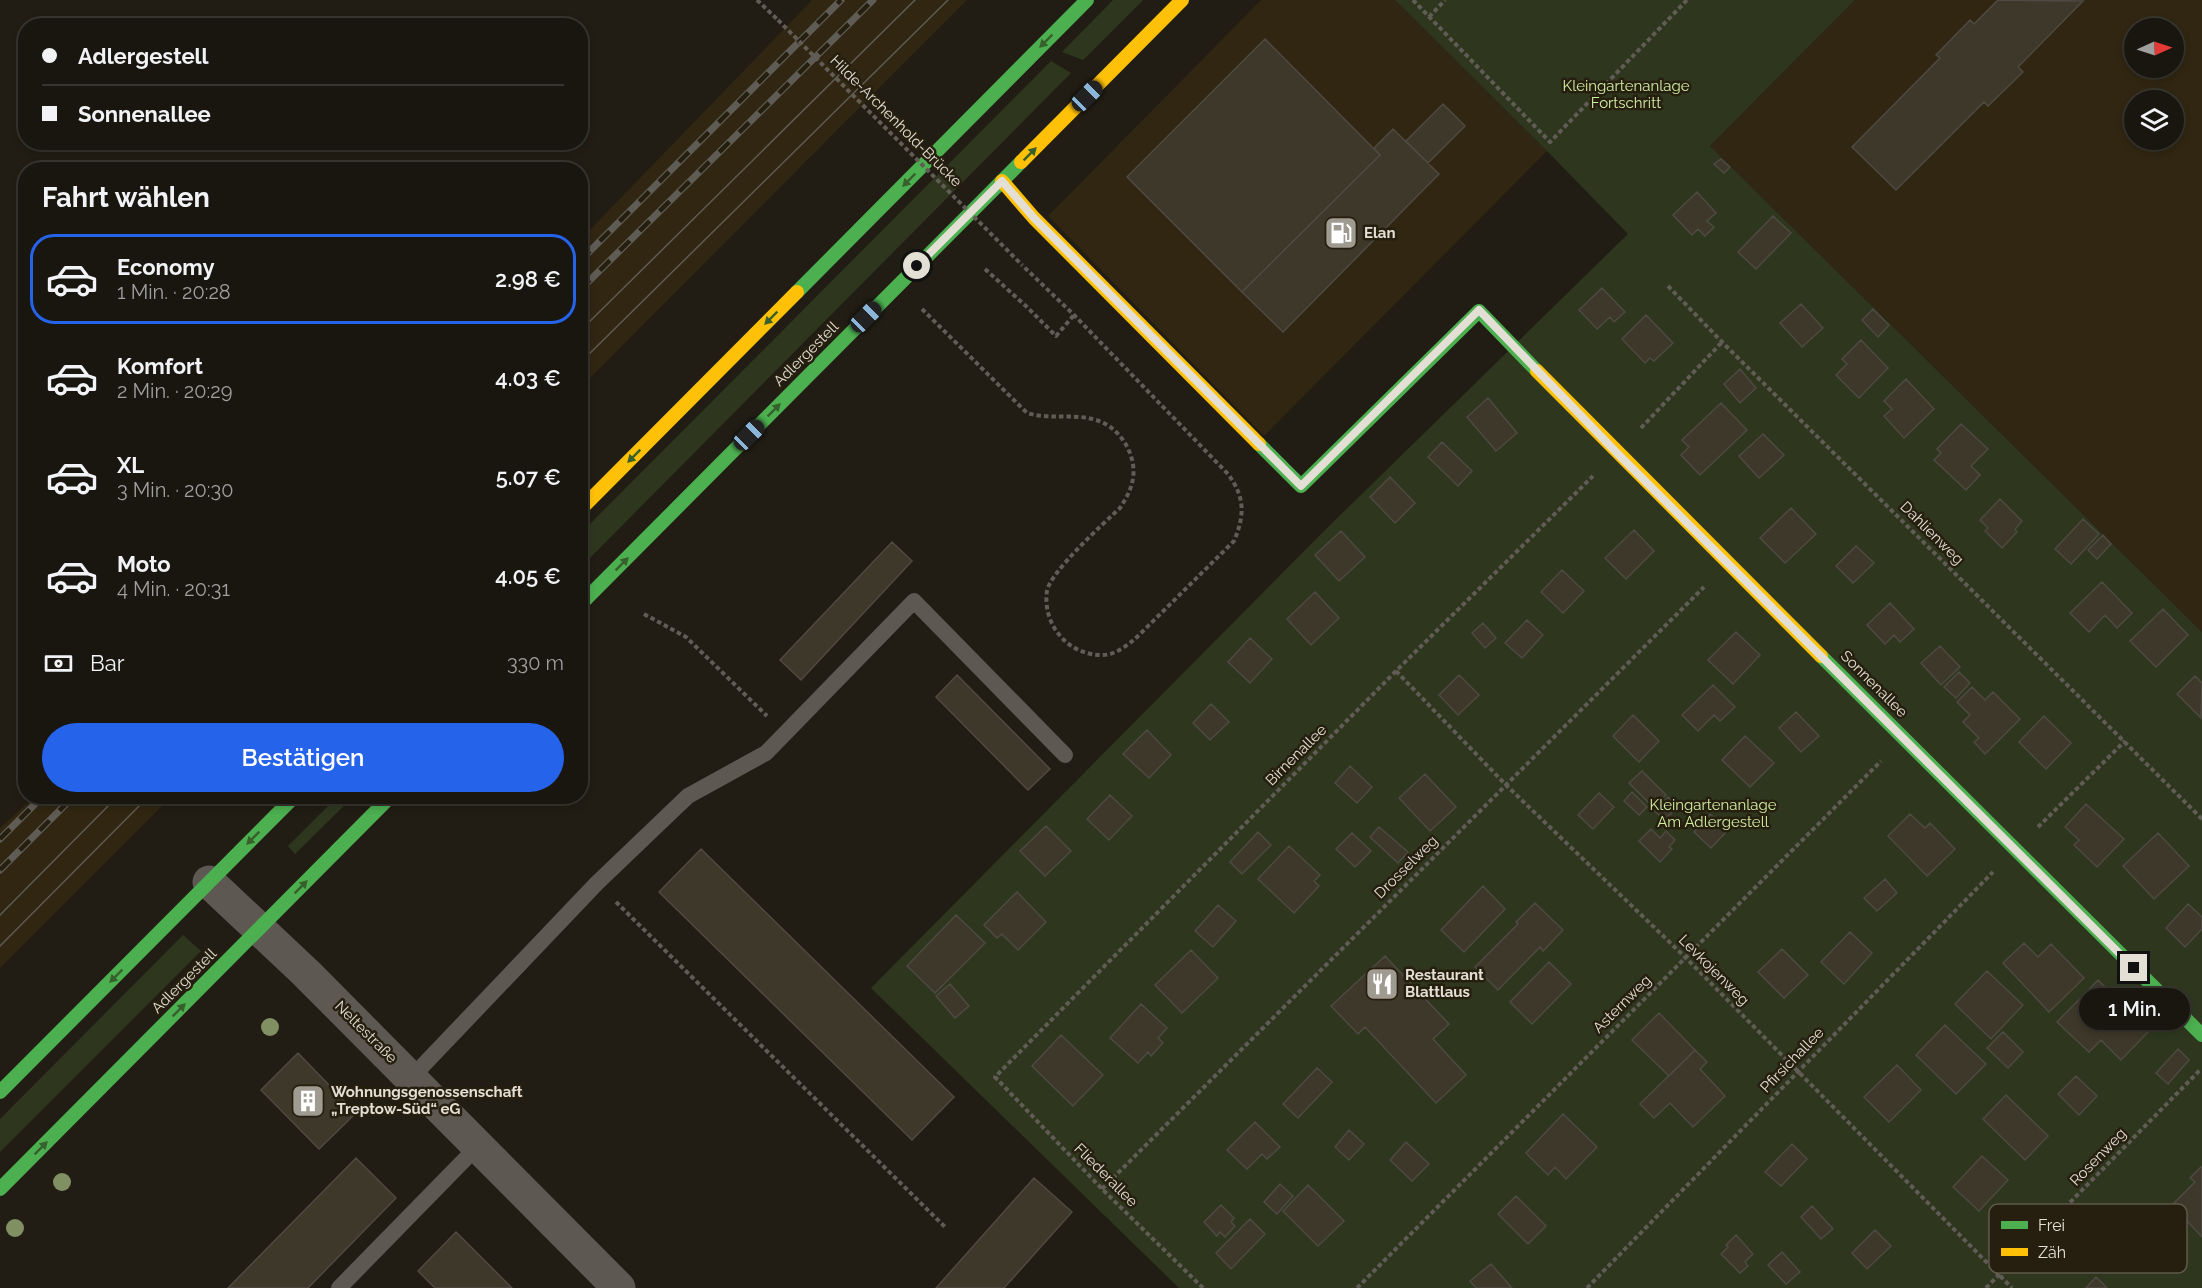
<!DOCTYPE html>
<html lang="de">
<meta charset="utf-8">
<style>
body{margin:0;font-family:Raleway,sans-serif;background:#221f18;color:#f1f3f6;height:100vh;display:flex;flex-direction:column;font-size:22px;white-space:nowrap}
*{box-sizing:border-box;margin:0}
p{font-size:20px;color:#9f9f9e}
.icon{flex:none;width:33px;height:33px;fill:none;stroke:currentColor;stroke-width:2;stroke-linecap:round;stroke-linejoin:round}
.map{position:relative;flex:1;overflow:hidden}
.side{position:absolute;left:18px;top:162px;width:570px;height:642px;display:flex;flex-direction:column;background:#19160f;border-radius:24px;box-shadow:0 3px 9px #0003,0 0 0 2px #37352f}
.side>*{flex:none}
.banner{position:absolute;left:18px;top:18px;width:570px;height:132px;border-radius:24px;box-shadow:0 3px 9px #0003,0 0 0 2px #37352f;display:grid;align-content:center;height:132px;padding:0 24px;background:#19160f}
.needle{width:39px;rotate:87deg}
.controls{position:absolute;left:2124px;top:18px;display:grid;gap:12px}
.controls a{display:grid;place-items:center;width:60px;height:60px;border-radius:50%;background:#19160f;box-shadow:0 3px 9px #0003,0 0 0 2px #37352f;font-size:30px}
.end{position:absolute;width:27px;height:27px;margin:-14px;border:8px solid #e4dfd5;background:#111;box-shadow:0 0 0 3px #111}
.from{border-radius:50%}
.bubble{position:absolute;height:42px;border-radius:21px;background:#19160f;box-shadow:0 3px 9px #0003,0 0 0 2px #37352f;font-size:20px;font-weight:600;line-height:42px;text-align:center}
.car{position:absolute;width:18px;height:36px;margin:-18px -9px;border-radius:8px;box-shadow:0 0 4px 2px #0007;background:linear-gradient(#222 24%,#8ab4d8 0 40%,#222 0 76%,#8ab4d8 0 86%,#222 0)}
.banner b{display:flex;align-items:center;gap:21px;height:57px;font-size:22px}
.banner b+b{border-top:2px solid #37352f}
.banner i{width:15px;height:15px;background:#f1f3f6}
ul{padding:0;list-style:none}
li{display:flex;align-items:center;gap:18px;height:90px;margin:0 12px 9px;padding:0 12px;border:3px solid transparent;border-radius:24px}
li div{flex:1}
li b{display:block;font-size:22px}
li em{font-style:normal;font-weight:600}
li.on{border-color:#2563eb}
li>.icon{width:54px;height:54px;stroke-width:1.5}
h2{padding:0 24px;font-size:27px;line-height:72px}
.pay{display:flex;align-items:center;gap:15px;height:66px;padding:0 24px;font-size:22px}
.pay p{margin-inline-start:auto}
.button{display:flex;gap:12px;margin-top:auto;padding:12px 24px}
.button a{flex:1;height:69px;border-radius:36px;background:#2563eb;color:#fff;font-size:24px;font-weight:600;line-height:69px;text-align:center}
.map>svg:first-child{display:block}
.built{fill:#302611;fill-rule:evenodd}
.green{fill:#2e371e}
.building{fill:#3d3829;stroke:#4e4a43;stroke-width:1.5}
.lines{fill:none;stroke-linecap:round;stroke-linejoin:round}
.path{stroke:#615c56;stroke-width:4;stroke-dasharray:4.5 3;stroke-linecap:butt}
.lane{stroke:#5d5852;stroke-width:16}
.street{stroke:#5d5852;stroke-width:33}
.fast{stroke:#4caf50;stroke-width:14}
.slow{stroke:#ffc107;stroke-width:14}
.tram{stroke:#5f5b55;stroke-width:1.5}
.rail-casing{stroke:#5f5b55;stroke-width:7}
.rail{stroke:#261f0f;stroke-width:4.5;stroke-dasharray:14;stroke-linecap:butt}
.path-bridge{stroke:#615c56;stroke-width:4;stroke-dasharray:4.5 3;stroke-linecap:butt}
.tree{fill:#819063}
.oneway{fill:#37602c}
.route{stroke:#e4dfd5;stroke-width:8}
.labels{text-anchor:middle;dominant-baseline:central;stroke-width:5;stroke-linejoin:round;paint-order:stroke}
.park-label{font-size:15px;fill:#d0eea3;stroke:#261f0f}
.street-label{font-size:15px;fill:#e4dfd5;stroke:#261f0f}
.poi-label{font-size:15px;font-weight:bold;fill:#e4dfd5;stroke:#261f0f;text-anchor:start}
.key{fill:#261f0f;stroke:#5f594a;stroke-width:1.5}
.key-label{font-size:16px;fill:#e4dfd5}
</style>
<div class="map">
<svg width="2202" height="1288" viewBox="0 0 2202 1288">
<rect width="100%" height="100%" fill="#211d14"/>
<path class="built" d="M812,0H967L581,387V239Z
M1261,0H1395L1547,151L1264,436L1048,216Z
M1855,0H2202V632L1710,146ZM2134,28H2174V68H2134ZM2134,100H2174V140H2134Z
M35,796L171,797L0,968V828Z"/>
<path class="green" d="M1113,0H1143L1083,60L1062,52Z
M1395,0H1855L1710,146L2202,632V1288H1179L871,988L1324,531L1628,234L1547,151Z
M1051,61L1071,73L581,567V533Z
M338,796L353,797L295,854L288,846Z
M183,935L201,951L0,1152V1119Z"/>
<path class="building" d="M1998,0L2083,1L2018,67L2023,72L1988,106L1984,102L1896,190L1852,147L1940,58L1936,55L1970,20L1974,24Z
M1265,39L1380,155L1242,292L1127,177Z
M1443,104L1465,126L1428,163L1406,141Z
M1393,129L1439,174L1283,332L1242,292L1380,155L1374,148Z
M1721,159L1730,167L1724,173L1714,164Z
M1697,192L1716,213L1707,221L1714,227L1705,236L1698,229L1692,235L1673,215Z
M1773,216L1791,233L1756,269L1738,252Z
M1602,288L1625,312L1614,322L1610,317L1597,329L1579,310Z
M1801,304L1823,328L1802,347L1780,323Z
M1873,309L1889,325L1878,337L1862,320Z
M1646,315L1673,343L1654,361L1650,358L1645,363L1622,339Z
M1861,340L1888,368L1859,398L1836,375L1847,364L1842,359Z
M1740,369L1756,388L1740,403L1724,384Z
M1906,379L1934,409L1904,438L1884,416L1892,409L1884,401Z
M1488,398L1517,433L1496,451L1467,417Z
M1721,403L1747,430L1700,475L1681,455L1689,447L1682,440Z
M1961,424L1988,449L1971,466L1980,475L1966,490L1934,460L1941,453L1937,449Z
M1763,434L1784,455L1759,478L1739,456Z
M1442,442L1472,471L1458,486L1428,457Z
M1390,477L1415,503L1395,523L1370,497Z
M2000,499L2022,521L2015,529L2017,532L2002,548L1985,531L1988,528L1980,520Z
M1791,508L1816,534L1785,563L1760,538Z
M2083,519L2099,534L2071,564L2055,549Z
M1634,530L1654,551L1626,579L1605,558Z
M1341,531L1365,557L1339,581L1315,555Z
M2103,535L2111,544L2097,559L2088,550Z
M892,542L912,561L801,680L780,660Z
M1856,546L1874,563L1853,583L1836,566Z
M1562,570L1584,591L1563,613L1541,592Z
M2102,582L2132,613L2117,628L2105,615L2089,632L2070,613Z
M1315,592L1339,618L1311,645L1287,619Z
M1890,603L1914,629L1900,642L1894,635L1885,644L1867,625Z
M2163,609L2188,635L2156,667L2130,641Z
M1527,620L1543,635L1522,658L1505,643Z
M1483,623L1496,638L1485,648L1472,633Z
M1736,632L1760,655L1733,684L1708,660Z
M1250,638L1272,659L1250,683L1228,662Z
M1940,646L1960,667L1941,685L1921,663Z
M1959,672L1970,683L1956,698L1944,687Z
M957,675L1050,769L1028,790L936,697Z
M1459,675L1479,695L1458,715L1439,695Z
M2195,676L2202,683L2201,718L2177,694Z
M1713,685L1735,707L1720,721L1714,715L1698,731L1682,715Z
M1972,687L1985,700L1993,692L2020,719L1985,754L1974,742L1979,738L1963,722L1970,715L1957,702Z
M1211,704L1229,722L1210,740L1193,723Z
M1796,712L1819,736L1801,752L1779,728Z
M1633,715L1659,741L1639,762L1613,736Z
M2044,716L2071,743L2046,769L2019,742Z
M1147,730L1171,755L1149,778L1123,754Z
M1745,736L1774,763L1750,787L1722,760Z
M1350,766L1372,787L1357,803L1335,783Z
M1642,771L1666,795L1653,807L1629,783Z
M1425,774L1456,807L1430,831L1399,798Z
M1632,792L1647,807L1639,815L1624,801Z
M1599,793L1614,807L1593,829L1578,815Z
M1110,795L1132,816L1109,840L1087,819Z
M1668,797L1678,807L1664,820L1655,811Z
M2086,804L2124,839L2097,867L2074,845L2079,840L2065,827Z
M1710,814L1727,831L1711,848L1694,832Z
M1910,814L1925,828L1930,823L1955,849L1927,876L1888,836Z
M1046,826L1071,851L1045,876L1020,851Z
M1379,827L1408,852L1398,863L1370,837Z
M1651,829L1660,838L1666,831L1675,840L1669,847L1672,849L1660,862L1639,841Z
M1258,832L1271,845L1242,874L1230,862Z
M1352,833L1371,851L1355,867L1336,849Z
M2158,833L2189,866L2154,899L2123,866Z
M1289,846L1320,875L1314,881L1319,886L1294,913L1258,879Z
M701,849L954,1097L912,1140L659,892Z
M1885,879L1897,893L1877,911L1864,898Z
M1483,886L1505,909L1464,952L1441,930Z
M1017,892L1046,922L1018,950L1002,934L997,938L984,925Z
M1535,903L1563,930L1543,951L1540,947L1498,990L1475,967L1518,924L1516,922Z
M2188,904L2202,917V929L2185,947L2166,928Z
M1218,905L1236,921L1213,947L1195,931Z
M956,915L985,943L935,993L907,966Z
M1850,932L1872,953L1844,984L1821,962Z
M2024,943L2038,957L2051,944L2084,978L2049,1012L2003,963Z
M1782,949L1808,975L1784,998L1758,972Z
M1191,950L1218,978L1182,1013L1155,985Z
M1385,956L1449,1024L1433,1039L1466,1075L1436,1103L1365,1027L1358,1034L1331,1006Z
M1549,962L1571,984L1532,1024L1510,1002Z
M1987,971L2023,1005L1991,1039L1955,1004Z
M2098,980L2150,1030L2121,1060L2101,1040L2089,1052L2057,1022Z
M950,984L969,1006L955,1018L936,996Z
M1141,1004L1167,1028L1158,1038L1163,1043L1151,1056L1148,1052L1138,1063L1110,1038Z
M1659,1013L1695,1050L1669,1076L1632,1040Z
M1945,1025L1986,1064L1956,1094L1916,1055Z
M2003,1032L2023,1052L2008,1068L1987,1048Z
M1061,1035L1103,1075L1073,1106L1032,1066Z
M2178,1049L2189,1060L2168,1084L2156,1073Z
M1695,1050L1707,1062L1700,1069L1725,1096L1693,1127L1670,1103L1654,1118L1640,1104Z
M298,1053L356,1113L319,1149L261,1090Z
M1897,1065L1921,1090L1889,1122L1864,1097Z
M1317,1068L1332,1082L1298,1118L1283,1104Z
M2076,1076L2097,1096L2079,1115L2058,1094Z
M2006,1095L2048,1136L2025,1160L1983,1119Z
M1563,1114L1597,1147L1566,1179L1555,1167L1548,1175L1526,1153Z
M1255,1122L1280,1147L1267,1159L1262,1154L1247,1169L1227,1150Z
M1349,1130L1364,1144L1349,1160L1335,1147Z
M1406,1142L1429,1164L1412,1181L1390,1160Z
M1792,1144L1807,1159L1781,1186L1765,1172Z
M1982,1156L2008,1180L1979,1211L1953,1187Z
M356,1158L396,1198L308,1288H228Z
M2201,1167H2202V1237L2172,1205L2195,1182L2190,1178Z
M1034,1178L1072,1212L1004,1288H936Z
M1280,1184L1293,1196L1277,1214L1264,1202Z
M1308,1185L1344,1221L1318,1246L1283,1211Z
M1516,1196L1546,1226L1528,1244L1498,1214Z
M1221,1205L1234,1218L1231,1222L1235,1226L1225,1237L1220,1232L1217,1236L1204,1222Z
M1812,1206L1833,1229L1821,1239L1801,1217Z
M1250,1219L1265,1234L1231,1269L1216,1253Z
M1875,1230L1891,1246L1867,1269L1852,1253Z
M456,1232L512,1288H435L418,1271Z
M1736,1235L1753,1254L1745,1262L1748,1266L1740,1273L1721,1254L1728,1247L1726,1245Z
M1782,1252L1800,1272L1786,1284L1768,1265Z
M1491,1264L1512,1288H1476L1470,1281Z
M2096,1277L2107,1288H2086Z"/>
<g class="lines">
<path class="path" d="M757,0L778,20
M1413,0L1550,142L1687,0
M1429,17L1445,0
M985,269L1027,307L1056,336L1074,315
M1668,286L1722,342L2202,819
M922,309L1027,413C1050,420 1074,413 1096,420C1121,427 1139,458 1132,483C1130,492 1125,500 1120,508C1104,523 1050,572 1047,591C1042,624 1068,656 1103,655C1115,655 1126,646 1135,639L1234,541C1245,515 1245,497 1228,474L1074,315L1022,265
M1641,428L1722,342
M644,614L686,637L767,716
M1396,671L1505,784L1685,957L2012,1288
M2038,827L2125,741
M616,902L946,1228
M1102,1189L1704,587
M1203,1288L1102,1189L995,1077L1396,671L1593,476
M1357,1288L1881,761
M1587,1288L1993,872
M1986,1288L2201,1069"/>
<path class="lane" d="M412,1077L597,883L688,796L766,753L914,601L1065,755
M339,1288L477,1147"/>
<path class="street" d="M209,882L306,973L619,1288"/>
<path class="fast" d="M797,292L1087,0
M1259,444L1301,486L1479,311L1537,371
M580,605L1021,162
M1821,656L2202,1035
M0,1092L295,796
M0,1189L391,796"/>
<path class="slow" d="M1021,162L1182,0
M1002,181L1034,218L1259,444
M1537,371L1821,656
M580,510L797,292"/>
<path class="tram" d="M580,331L915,0
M580,363L948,0
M0,915L118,796
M0,946L149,796"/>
<g class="rail-casing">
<path id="rail" d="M580,261L841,0
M580,290L873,0
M0,839L43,796
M0,870L74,796"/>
</g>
<use href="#rail" class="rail"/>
<path class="path-bridge" d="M778,20L1022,265"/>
</g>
<g class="tree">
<circle cx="270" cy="1027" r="9"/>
<circle cx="62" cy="1182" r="9"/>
<circle cx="15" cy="1228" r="9"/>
</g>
<defs><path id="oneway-solid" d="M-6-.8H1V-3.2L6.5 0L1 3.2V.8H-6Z" transform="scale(1.5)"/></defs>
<g class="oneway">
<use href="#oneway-solid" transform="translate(1046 41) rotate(135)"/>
<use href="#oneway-solid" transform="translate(1030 154) rotate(-45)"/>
<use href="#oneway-solid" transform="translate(909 180) rotate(135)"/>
<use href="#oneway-solid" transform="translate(771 318) rotate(135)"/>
<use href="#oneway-solid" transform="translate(774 410) rotate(-45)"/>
<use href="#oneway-solid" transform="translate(634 456) rotate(135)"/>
<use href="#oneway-solid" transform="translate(622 564) rotate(-45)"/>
<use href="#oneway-solid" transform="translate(253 838) rotate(135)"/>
<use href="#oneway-solid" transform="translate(301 887) rotate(-45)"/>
<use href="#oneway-solid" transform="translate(116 976) rotate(135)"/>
<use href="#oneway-solid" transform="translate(179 1010) rotate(-45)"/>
<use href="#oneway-solid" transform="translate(41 1148) rotate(-45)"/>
</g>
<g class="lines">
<path class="route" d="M917,266L1002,181L1034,218L1301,486L1479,310L1617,453L2134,968"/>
</g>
<defs>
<g id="fuel-square" transform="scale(1.725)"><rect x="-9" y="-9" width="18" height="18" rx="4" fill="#a09b91" stroke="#261f0f"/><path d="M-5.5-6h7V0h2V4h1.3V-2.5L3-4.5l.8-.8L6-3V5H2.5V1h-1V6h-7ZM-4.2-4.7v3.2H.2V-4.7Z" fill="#fff"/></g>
<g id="restaurant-square" transform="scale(1.725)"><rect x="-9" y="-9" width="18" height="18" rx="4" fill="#a09b91" stroke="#261f0f"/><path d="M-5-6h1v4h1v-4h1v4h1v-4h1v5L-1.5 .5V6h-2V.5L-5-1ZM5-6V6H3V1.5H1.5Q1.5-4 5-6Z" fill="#fff"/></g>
<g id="building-square" transform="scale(1.725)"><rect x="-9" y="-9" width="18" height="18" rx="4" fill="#a09b91" stroke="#261f0f"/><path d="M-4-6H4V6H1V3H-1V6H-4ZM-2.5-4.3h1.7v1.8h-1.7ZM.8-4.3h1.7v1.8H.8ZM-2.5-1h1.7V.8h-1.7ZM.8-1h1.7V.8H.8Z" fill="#fff"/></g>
</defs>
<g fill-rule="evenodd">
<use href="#fuel-square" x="1341" y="233"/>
<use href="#restaurant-square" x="1382" y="984"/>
<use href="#building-square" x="308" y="1101"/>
</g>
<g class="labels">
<g class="park-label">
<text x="1626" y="86">Kleingartenanlage<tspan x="1626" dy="17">Fortschritt</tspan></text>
<text x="1713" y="805">Kleingartenanlage<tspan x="1713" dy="17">Am Adlergestell</tspan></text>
</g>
<g class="street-label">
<text transform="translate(896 121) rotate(45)">Hilde-Archenhold-Brücke</text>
<text transform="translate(806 354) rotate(-45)">Adlergestell</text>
<text transform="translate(1932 533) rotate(45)">Dahlienweg</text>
<text transform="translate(1874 684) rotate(45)">Sonnenallee</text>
<text transform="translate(1296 755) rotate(-45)">Birnenallee</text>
<text transform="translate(1406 867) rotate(-45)">Drosselweg</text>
<text transform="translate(1714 970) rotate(45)">Levkojenweg</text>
<text transform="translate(184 981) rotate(-45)">Adlergestell</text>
<text transform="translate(1622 1004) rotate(-45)">Asternweg</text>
<text transform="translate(366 1032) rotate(45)">Neltestraße</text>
<text transform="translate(1792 1060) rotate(-46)">Pfirsichallee</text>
<text transform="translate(2098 1157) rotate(-46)">Rosenweg</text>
<text transform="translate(1106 1175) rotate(45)">Fliederallee</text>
</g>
<g class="poi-label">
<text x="1364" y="233">Elan</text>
<text x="1405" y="975">Restaurant<tspan x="1405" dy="17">Blattlaus</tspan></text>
<text x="331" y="1092">Wohnungsgenossenschaft<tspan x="331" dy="17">„Treptow-Süd“ eG</tspan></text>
</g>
</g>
<rect x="1989" y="1204" width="198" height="69" rx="9" class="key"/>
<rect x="2001" y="1221" width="27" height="8" fill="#4caf50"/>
<rect x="2001" y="1248" width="27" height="8" fill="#ffc107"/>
<g class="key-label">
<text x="2038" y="1231">Frei</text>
<text x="2038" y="1258">Zäh</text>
</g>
</svg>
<div class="controls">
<a><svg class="needle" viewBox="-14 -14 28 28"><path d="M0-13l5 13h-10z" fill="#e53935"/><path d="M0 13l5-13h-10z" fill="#9f9f9e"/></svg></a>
<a><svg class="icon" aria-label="layers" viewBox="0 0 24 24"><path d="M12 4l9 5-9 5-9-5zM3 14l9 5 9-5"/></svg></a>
</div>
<i class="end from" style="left:917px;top:266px"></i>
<i class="end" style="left:2134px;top:968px"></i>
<div class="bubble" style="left:2079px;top:988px;width:111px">1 Min.</div>
<i class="car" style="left:1087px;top:96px;rotate:45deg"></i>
<i class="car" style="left:866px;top:317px;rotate:45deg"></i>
<i class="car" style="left:749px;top:435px;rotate:45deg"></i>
<div class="banner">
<b><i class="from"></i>Adlergestell</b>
<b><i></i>Sonnenallee</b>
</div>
<section class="side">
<h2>Fahrt wählen</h2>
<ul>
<li class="on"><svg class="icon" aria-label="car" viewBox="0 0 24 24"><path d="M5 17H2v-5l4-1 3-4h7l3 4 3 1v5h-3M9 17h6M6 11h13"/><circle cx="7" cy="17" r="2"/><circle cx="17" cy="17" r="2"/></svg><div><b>Economy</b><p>1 Min. · 20:28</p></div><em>2.98 €</em></li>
<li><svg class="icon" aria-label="car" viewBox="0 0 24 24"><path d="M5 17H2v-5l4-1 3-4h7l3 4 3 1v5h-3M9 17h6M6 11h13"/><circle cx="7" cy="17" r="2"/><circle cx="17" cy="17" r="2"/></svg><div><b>Komfort</b><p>2 Min. · 20:29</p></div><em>4.03 €</em></li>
<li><svg class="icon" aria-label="car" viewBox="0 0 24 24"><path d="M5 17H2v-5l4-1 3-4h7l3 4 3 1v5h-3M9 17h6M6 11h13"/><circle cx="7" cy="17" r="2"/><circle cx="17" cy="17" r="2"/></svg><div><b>XL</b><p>3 Min. · 20:30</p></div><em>5.07 €</em></li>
<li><svg class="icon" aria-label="car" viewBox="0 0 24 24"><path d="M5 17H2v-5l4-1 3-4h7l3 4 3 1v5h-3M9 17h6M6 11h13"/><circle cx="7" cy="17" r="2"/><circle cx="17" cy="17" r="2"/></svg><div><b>Moto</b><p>4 Min. · 20:31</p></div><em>4.05 €</em></li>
</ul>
<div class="pay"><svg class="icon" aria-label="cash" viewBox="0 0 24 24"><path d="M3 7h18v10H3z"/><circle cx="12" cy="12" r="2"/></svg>Bar<p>330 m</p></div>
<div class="button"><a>Bestätigen</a></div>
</section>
</div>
